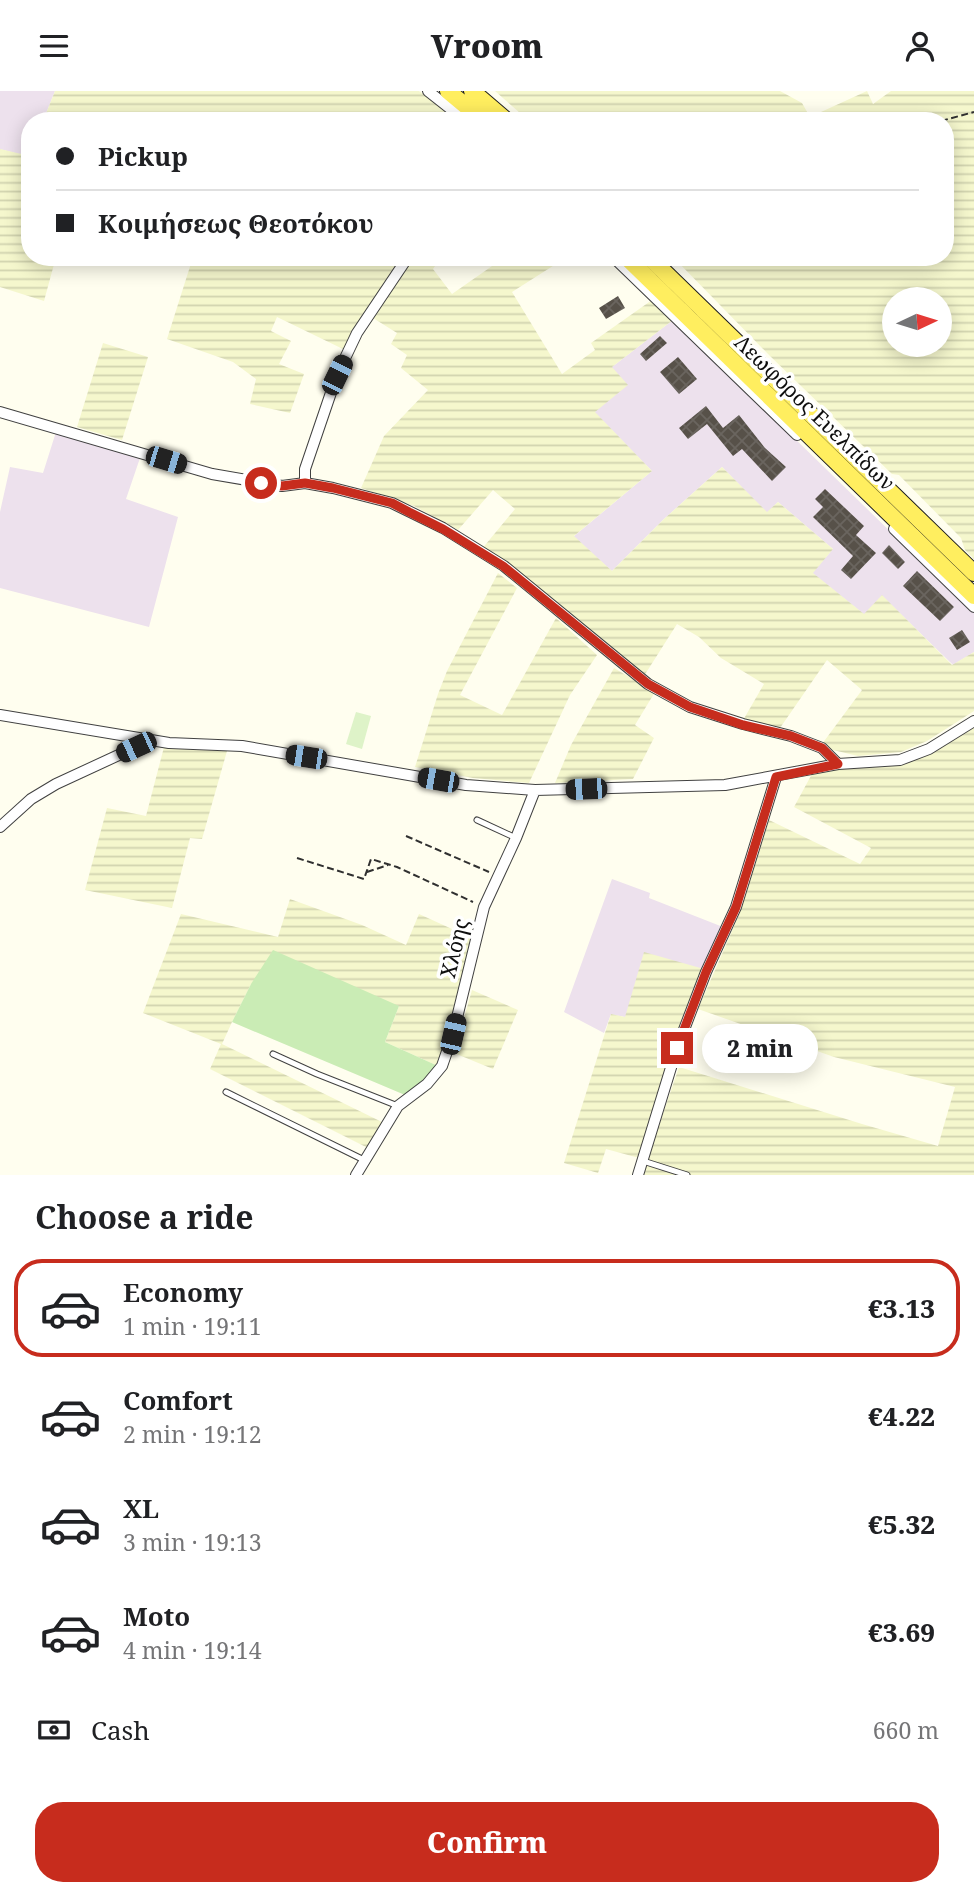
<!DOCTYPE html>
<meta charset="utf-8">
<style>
body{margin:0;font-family:"Noto Serif",serif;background:#f6f6f6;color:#202124;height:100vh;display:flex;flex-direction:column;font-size:26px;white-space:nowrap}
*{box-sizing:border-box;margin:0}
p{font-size:23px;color:#757577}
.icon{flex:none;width:38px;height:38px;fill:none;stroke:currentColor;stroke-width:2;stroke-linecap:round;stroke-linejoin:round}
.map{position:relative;height:1084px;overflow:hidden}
.panel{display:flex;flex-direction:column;background:#fff;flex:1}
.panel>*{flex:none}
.banner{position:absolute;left:21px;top:21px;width:933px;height:154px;border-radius:28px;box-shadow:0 4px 18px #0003;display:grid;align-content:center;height:154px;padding:0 35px;background:#fff}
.needle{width:46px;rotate:86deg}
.buttons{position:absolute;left:882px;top:196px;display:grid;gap:14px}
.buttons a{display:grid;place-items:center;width:70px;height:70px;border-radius:50%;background:#fff;box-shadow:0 4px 18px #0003;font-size:35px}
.end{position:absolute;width:32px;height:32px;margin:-16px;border:9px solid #c72c1d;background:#fff;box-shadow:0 0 0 4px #fff}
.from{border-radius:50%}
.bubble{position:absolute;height:49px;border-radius:24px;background:#fff;box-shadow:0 4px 18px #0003;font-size:23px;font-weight:800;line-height:49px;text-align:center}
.car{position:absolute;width:21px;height:42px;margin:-21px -10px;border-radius:9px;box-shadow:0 0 5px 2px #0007;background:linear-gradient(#222 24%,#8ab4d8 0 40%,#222 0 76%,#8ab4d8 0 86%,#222 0)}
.banner b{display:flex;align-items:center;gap:24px;height:66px;font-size:26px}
.banner b+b{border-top:2px solid #e0e0e0}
.banner i{width:18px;height:18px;background:#202124}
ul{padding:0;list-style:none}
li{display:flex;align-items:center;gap:21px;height:98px;margin:0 14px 10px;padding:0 21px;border:4px solid transparent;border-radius:28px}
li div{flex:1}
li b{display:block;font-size:26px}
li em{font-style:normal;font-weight:800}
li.active{border-color:#c72c1d}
li>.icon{width:63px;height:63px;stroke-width:1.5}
h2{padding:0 35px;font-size:32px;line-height:84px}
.pay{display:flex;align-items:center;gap:18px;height:77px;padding:0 35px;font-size:26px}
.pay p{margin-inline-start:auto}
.action{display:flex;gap:14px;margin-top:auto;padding:14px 35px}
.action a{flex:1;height:80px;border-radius:28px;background:#c72c1d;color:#fff;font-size:28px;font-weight:800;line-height:80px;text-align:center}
header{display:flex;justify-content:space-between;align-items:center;height:91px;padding:0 35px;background:#fff;font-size:32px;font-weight:800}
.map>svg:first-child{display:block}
.industrial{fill:#ede1ed}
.farmland{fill:url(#farmland-rules);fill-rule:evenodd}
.grass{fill:#caecb5}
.pitch{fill:#def3c8}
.building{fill:url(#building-cross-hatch)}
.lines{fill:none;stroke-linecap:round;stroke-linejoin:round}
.lane-casing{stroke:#414141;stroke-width:7}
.street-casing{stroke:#414141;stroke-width:12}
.primary-casing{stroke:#1f1f1f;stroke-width:18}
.path{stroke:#303030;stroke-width:2;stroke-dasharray:7 3.5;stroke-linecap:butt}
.lane{stroke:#fff;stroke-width:5}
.street{stroke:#fff;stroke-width:10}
.primary{stroke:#ffee5f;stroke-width:16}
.route{stroke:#c72c1d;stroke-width:9}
.labels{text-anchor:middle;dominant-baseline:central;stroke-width:7;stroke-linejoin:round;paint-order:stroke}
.street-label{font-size:21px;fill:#0e0e0e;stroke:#fff}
</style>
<header><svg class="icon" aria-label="menu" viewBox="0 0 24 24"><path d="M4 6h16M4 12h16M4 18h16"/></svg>Vroom<svg class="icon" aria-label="person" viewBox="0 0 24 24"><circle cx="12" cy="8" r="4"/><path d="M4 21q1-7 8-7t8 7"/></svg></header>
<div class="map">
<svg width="974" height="1084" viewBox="0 0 974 1084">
<defs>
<pattern id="farmland-rules" width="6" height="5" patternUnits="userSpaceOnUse" patternTransform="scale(1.75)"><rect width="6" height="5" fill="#f5f7cd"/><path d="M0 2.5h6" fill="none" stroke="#d1d3af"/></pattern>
<pattern id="building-cross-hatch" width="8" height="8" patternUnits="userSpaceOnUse" patternTransform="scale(1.75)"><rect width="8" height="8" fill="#575149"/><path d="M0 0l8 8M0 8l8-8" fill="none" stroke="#6a655f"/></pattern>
</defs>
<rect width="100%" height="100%" fill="#fffeef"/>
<path class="industrial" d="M0,0H55L43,30H30L29,66L0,58Z
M673,229L974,522V561L953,574L882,505L865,524L812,482L833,458L778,411L767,422L722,376L664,428L612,480L573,446L652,380L594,321L612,276Z
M56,341L140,367L126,408L178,426L149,536L0,497V421L10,376L43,382Z
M612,788L650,802L649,807L723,836L704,878L625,926L611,923L604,942L564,921Z"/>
<path class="farmland" d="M55,0H419L458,30H43Z
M495,0H780L802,12L810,26L867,0L873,13L891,0H974V468L965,459L961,447L899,384L892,383L770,265L673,166H945V30H529ZM894,208H940V254H894Z
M0,58L30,65V166H56L44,210L0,196Z
M193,166H404L345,259L277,226L271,240L291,250L279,273L304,283L290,322L250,313L256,288L233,271L167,248Z
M412,166H441L433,178L452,203L505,166H567L512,201L562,283L595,259L591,252L652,209L673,229L612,276L628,294L595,321L652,380L574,445L612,480L664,428L722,376L767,421L778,411L833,458L813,482L864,523L882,504L952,574L974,561V620L927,650L901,661L858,665L833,659L822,653L862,599L827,569L780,637L742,631L764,593L721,567L699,546L677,533L644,585L481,459L515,418L493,399L458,439L414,415L361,397L384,345L428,299L401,277L407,264L391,253L397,242L373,227Z
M103,252L148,266L122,349L77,336Z
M498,482L517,497L460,604L502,624L556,527L597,564L570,604L529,692L473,687L415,676L438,603L447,580Z
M614,577L655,601L635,634L654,647L633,688L555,692L571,654Z
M974,633V1084H642L679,976L862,1033L938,1055L955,996L834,966L698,918L739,824L769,729L860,773L871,757L794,716L813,681L902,671Z
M164,656L227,660L202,748L190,747L172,817L85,799L107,717L146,725Z
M290,808L362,834L406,854L419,823L474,848L461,906L438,975L385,951L399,915L251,893L232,931L222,953L384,1032L368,1057L210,978L221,953L143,922L181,823L278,846Z
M644,861L704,878L639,1067L606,1058L598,1082L564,1072L611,923L625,926Z
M472,899L518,919L493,978L454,962Z"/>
<path class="grass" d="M273,859L399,915L385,951L438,975L430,987L405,1004L232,931L251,893Z"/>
<path class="pitch" d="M356,621L371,625L362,658L346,653Z"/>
<path class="building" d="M618,205L625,217L606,228L599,217Z
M660,245L667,252L646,270L640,263Z
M678,266L697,288L679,303L660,281Z
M706,315L723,337L739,324L765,357L786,376L772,390L742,358L733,365L707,333L688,348L679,337Z
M825,398L864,435L856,444L876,462L851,488L841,479L853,465L813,426L823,416L815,408Z
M889,454L905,471L898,478L882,462Z
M917,480L954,516L940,530L903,495Z
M962,539L970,551L957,559L949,547Z"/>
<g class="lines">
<g class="lane-casing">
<path id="lane" d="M477,729L516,747
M273,963L317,983L398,1015
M226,1001L364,1069
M643,1070L687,1084"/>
</g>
<g class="street-casing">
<path id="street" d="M428,0L466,30
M613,166L797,344
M0,321L212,383L282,395L305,392L333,397L392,412L443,437L504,475L648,593L690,616L743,633L791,645L822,657L838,673
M305,392V378L337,284L357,242L408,166
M894,438L974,516
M0,624L169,652L242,655L466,694L535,699L725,694L838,673L900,669L929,658L974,630
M0,736L31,708L56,693L136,656L145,648
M356,1084L398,1015L427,993L442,975L453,943L484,816L516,747L535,699
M638,1084L677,957L706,881L736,816L776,686"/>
</g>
<g class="primary-casing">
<path id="primary" d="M448,0L484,30
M472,0L507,30
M626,166L974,505
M649,166L974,482"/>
</g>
<path class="path" d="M941,30L974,21
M406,745L489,781
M297,767L364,788L371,768L397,776L473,811
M367,781L388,774"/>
<use href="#lane" class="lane"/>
<use href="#street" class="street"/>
<use href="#primary" class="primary"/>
</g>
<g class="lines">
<path class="route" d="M261,392L282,395L305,392L333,397L392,412L409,421L443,438L503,475L648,593L690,616L743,634L791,645L822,657L838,673L776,686L736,816L706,881L677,957"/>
</g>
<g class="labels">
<g class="street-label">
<text transform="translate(815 321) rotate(44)">Λεωφόρος Ευελπίδων</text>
<text transform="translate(454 857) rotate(-76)">Χλόης</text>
</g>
</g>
</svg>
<div class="buttons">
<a><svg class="needle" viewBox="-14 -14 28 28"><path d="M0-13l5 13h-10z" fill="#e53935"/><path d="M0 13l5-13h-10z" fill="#757577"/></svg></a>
</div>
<i class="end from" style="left:261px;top:392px"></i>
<i class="end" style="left:677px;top:957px"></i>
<div class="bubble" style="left:702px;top:933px;width:116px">2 min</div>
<i class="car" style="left:337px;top:284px;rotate:26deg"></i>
<i class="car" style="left:166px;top:369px;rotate:107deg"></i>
<i class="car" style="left:136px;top:656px;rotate:245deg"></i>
<i class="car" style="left:306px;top:666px;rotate:279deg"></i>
<i class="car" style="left:438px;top:689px;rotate:280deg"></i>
<i class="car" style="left:586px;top:698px;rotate:268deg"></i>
<i class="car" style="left:453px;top:943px;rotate:13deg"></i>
<div class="banner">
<b><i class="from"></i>Pickup</b>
<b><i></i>Κοιμήσεως Θεοτόκου</b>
</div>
</div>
<section class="panel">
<h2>Choose a ride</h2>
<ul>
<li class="active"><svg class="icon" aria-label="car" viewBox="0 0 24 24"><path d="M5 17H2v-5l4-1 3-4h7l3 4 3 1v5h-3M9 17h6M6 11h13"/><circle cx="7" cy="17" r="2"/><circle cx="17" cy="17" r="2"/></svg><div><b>Economy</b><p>1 min · 19:11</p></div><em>€3.13</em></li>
<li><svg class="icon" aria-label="car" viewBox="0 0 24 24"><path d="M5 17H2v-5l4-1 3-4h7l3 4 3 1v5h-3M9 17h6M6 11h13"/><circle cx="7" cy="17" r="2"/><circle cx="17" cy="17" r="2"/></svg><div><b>Comfort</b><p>2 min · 19:12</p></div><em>€4.22</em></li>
<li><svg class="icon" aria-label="car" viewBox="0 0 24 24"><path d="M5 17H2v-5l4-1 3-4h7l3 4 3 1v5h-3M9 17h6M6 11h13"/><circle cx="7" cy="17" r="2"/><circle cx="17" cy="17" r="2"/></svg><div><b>XL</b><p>3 min · 19:13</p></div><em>€5.32</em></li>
<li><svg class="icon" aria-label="car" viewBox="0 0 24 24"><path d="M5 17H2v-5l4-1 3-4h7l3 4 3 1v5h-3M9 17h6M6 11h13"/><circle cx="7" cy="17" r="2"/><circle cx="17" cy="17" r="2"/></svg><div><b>Moto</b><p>4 min · 19:14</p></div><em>€3.69</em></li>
</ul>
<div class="pay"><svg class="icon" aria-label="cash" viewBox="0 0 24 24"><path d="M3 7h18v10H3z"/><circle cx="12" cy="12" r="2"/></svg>Cash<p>660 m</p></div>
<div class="action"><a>Confirm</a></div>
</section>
